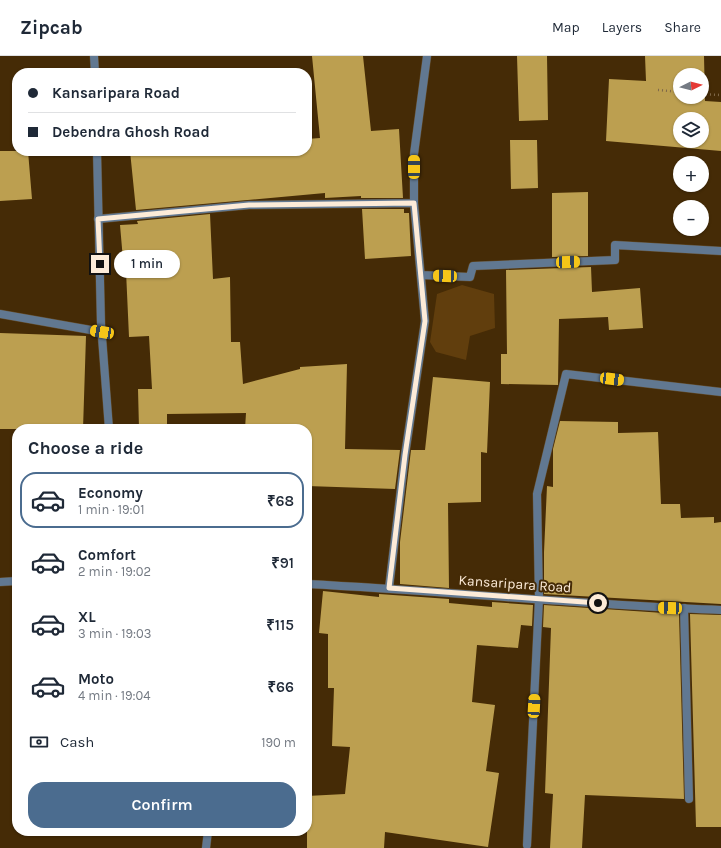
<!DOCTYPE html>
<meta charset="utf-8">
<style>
body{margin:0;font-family:Karla,sans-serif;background:#f2f2f3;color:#1f2937;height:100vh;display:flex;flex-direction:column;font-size:15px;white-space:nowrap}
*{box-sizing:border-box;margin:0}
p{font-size:13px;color:#747a83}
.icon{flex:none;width:22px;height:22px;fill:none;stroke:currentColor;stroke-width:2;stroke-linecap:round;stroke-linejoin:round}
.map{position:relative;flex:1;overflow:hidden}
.details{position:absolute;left:12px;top:368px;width:300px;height:412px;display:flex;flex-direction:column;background:#fff;border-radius:16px;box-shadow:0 1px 3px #0004}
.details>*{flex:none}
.hud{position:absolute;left:12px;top:12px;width:300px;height:88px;border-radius:16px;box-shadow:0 1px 3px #0004;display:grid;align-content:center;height:88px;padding:0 16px;background:#fff}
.needle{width:26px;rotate:84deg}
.buttons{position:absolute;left:673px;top:12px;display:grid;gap:8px}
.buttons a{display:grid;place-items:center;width:36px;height:36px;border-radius:50%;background:#fff;box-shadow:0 1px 3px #0004;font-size:20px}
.end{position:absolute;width:18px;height:18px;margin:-9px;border:5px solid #fcebd8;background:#111;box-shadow:0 0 0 2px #111}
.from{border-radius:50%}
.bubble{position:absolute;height:28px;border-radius:14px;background:#fff;box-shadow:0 1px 3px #0004;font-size:13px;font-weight:600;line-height:28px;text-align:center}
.car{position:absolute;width:12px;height:24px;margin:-12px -6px;border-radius:5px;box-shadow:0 0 3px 1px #0007;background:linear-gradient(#f5c518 24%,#345 0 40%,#f5c518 0 76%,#345 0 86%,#f5c518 0)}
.hud b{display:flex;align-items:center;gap:14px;height:38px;font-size:15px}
.hud b+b{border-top:1px solid #e0e1e3}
.hud i{width:10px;height:10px;background:#1f2937}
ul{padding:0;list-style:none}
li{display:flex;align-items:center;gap:12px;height:56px;margin:0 8px 6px;padding:0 8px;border:2px solid transparent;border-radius:16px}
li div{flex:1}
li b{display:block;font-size:15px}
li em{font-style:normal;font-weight:600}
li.current{border-color:#4b6c8f}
li>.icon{width:36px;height:36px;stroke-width:1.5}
h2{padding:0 16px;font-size:18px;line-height:48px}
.pay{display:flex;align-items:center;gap:10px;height:44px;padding:0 16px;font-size:15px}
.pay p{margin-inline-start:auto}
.primary-button{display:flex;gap:8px;margin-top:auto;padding:8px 16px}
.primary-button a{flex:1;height:46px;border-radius:16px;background:#4b6c8f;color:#fff;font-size:16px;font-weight:600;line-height:46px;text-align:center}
header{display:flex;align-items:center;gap:24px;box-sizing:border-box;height:56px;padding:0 20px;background:#fff;border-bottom:1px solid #e0e1e3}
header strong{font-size:19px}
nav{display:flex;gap:22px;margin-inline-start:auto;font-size:14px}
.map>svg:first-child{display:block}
.green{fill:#613e0d}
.building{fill:#bc9f50;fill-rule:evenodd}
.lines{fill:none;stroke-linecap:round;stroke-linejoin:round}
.service-casing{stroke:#624a28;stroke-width:9}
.minor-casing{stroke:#624a28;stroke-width:9}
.path{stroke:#7f6849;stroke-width:2.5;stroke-dasharray:1 3;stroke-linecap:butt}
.service{stroke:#617891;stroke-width:8}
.minor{stroke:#617891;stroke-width:8}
.route{stroke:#fcebd8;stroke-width:5}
.labels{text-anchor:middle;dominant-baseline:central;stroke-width:4;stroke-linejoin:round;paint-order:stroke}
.street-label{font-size:14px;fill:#fcebd8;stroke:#452b06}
</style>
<header>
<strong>Zipcab</strong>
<nav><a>Map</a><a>Layers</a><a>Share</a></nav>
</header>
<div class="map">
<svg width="721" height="792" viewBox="0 0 721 792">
<rect width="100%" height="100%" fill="#452b06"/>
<path class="green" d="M462,229L494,238L495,272L470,280L466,304L436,296L430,286L437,238Z"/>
<path class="building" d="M312,0H363L371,75L399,73L403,142H361V140L325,142V137L136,154L130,95H307V83L320,82Z
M517,0H547L548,64L519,65Z
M645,0H704L705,45L721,46V95L606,85L609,23L646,25ZM680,19H702V41H680ZM680,63H702V85H680Z
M510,84H537L538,132L511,133Z
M0,95H28L32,143L0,145Z
M588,136V200L552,201V137Z
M362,153H404V157H409L411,200L365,203Z
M210,158L213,223L230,221L231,286H240L243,328L300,313V311L347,308L345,393L400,394L395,433L307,430V373H245L246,357L167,358V373H139L138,333H152L149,280L129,281L126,215H124L120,169L138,168L137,165Z
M591,211L592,236L640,232L643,272L609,274L608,261L559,263L558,329L501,328V298H507L506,214Z
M0,277L86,280L83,373H0Z
M433,321L490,326L487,397L481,396V446L448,447L449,532L400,528V486L411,394H425Z
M560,365L618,366V377L658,376L661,448H680L681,462L714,461V467L721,466V548L544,538V496L547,430L553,431V393Z
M323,535L379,541V538L449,543V547L492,551V546L533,549L532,570L521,569L518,592L477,589L472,646L495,649L486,715L499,717L488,791L385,776L384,792H307V740L345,738L350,691L332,690L334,632H328V578L319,577Z
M544,549L679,558L684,743L585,739L582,792H550L553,738L545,737L551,572L543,571Z
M690,558L721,559V771H696Z"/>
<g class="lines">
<g class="service-casing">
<path id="service" d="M98,163L249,149L414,147
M421,219L470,221L473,210L615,204V189L721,195
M0,258L102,276
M0,526L17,525
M389,532L405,399L425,265L414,147V98L427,0
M684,552L689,743
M527,789L539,543L537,438L566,318L721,336"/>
</g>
<g class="minor-casing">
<path id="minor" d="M94,0L95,17
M97,95L101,268L109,373
M307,528C445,535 583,549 721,554
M206,792L208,775"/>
</g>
<path class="path" d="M658,34L680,36
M702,38L721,39"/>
<use href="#service" class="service"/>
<use href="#minor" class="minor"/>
</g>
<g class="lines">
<path class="route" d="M100,208L98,163L249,149L414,147L425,265L405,399L389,532L598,547"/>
</g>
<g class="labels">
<g class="street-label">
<text transform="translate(515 528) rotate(4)">Kansaripara Road</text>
</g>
</g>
</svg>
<div class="buttons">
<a><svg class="needle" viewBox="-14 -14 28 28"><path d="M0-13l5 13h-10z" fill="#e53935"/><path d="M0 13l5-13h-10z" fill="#747a83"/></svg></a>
<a><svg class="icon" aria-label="layers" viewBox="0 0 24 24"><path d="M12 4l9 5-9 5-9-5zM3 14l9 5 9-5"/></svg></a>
<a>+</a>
<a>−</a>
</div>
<i class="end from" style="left:598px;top:547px"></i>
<i class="end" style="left:100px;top:208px"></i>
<div class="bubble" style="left:114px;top:194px;width:66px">1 min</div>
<i class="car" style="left:414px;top:111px;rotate:0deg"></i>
<i class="car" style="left:568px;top:206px;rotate:88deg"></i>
<i class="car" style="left:445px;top:220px;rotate:272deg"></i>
<i class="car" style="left:102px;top:276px;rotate:280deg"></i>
<i class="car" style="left:612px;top:323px;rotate:97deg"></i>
<i class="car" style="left:670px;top:552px;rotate:272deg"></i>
<i class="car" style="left:534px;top:650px;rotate:3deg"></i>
<div class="hud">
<b><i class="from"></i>Kansaripara Road</b>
<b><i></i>Debendra Ghosh Road</b>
</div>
<section class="details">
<h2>Choose a ride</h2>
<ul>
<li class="current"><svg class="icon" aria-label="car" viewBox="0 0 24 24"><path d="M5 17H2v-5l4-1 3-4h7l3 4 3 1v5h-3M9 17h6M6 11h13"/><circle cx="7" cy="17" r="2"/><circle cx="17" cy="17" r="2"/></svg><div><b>Economy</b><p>1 min · 19:01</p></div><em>₹68</em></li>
<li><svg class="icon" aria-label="car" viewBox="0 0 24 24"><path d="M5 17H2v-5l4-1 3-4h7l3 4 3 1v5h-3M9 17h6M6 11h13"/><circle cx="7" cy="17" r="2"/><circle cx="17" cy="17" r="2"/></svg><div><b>Comfort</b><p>2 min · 19:02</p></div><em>₹91</em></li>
<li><svg class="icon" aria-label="car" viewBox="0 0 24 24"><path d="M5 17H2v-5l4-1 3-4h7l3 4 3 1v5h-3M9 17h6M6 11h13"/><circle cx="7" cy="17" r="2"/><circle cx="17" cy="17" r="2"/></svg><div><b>XL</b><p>3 min · 19:03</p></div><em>₹115</em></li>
<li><svg class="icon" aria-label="car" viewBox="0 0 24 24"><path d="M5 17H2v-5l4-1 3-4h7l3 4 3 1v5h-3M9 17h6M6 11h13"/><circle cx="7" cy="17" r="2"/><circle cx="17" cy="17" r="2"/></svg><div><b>Moto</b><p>4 min · 19:04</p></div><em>₹66</em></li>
</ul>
<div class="pay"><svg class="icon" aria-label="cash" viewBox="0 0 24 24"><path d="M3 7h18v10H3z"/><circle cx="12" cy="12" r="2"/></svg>Cash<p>190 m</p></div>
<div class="primary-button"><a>Confirm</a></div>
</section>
</div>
